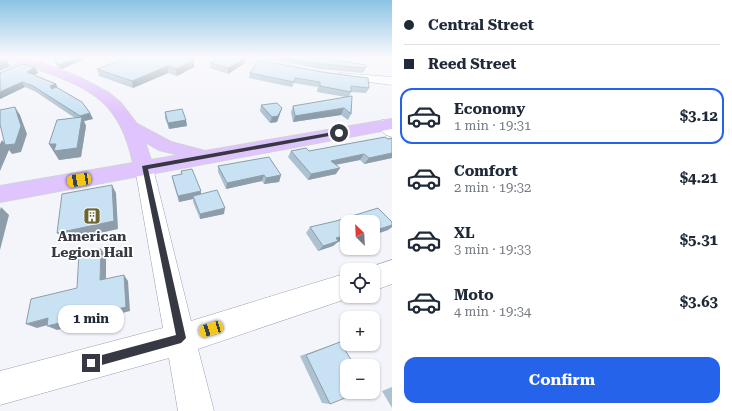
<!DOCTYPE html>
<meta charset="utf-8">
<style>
body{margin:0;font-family:"Roboto Serif",serif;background:#f6f6f7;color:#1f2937;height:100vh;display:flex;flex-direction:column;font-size:15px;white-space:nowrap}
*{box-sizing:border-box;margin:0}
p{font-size:13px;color:#747a83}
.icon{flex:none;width:22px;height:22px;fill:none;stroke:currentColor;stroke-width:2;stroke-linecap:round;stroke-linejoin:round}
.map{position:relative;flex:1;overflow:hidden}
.panel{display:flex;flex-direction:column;background:#fff;width:340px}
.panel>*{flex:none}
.banner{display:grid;align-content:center;height:88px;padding:0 12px;background:#fff}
.needle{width:26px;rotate:336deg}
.tools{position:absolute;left:340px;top:215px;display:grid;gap:8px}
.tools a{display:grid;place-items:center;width:40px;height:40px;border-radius:8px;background:#fff;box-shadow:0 1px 3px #0004;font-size:20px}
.end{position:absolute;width:18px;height:18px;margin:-9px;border:5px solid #363943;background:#fff;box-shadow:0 0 0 2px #fff}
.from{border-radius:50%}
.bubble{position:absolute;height:28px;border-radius:12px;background:#fff;box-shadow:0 1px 3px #0004;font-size:13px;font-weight:700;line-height:28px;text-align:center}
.car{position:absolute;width:12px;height:24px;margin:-12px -6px;border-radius:5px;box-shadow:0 0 3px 1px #0007;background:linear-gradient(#f5c518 24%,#345 0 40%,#f5c518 0 76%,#345 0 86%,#f5c518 0)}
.banner b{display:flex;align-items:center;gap:14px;height:38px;font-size:15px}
.banner b+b{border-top:1px solid #e0e1e3}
.banner i{width:10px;height:10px;background:#1f2937}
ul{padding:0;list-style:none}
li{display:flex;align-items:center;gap:12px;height:56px;margin:0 8px 6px;padding:0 4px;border:2px solid transparent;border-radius:12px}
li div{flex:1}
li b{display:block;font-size:15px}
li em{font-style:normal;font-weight:700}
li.current{border-color:#2563eb}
li>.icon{width:36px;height:36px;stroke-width:1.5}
.action{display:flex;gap:8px;margin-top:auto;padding:8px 12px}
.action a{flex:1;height:46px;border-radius:12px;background:#2563eb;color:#fff;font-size:16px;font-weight:700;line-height:46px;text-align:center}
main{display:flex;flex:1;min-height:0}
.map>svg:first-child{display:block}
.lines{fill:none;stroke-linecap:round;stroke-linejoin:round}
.minor-casing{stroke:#989fb6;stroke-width:1}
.major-casing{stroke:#d3d3d6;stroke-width:2}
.minor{fill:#fff;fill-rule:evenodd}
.major{fill:#e0c4fe;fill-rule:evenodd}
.wall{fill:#adc2d1}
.shaded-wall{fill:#8d9eaa}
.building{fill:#c9e2f3;stroke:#8d9eaa}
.route{fill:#363943}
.labels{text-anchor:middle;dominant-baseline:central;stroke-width:3.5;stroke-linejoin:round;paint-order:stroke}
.poi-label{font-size:14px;font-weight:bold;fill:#363943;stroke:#fff}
</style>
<main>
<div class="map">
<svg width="392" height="411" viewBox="0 0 392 411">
<rect width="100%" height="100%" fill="#f4f5fa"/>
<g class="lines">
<g class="minor-casing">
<path id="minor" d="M36,57H49L0,78V71Z
M233,57H253L288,64L289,66L284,69L238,60Z
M341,73L392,77V85L337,78L335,76Z
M383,120L392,125V137L386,135L375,125L378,122Z
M144,162L150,164L153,168L191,321L347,273V296H355L198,349L214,411H178L169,358L0,405V371L163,328L135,168L138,164Z
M392,260V284L373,291V270L364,269Z"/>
</g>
<g class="major-casing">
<path id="major" d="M14,57H26L79,77L109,93L121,103L137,124L171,142L205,151L392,119V129L0,202V186L133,163C121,105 95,89 40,70C32,67 18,64 14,57ZM145,142L159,150L180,155L151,160Z"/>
</g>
<use href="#minor" class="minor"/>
<use href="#major" class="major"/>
</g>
<path class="wall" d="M56,57H89L62,69L58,68L54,58Z
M262,57H317L366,68L363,73L320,69Z
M194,60V67L177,76L168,73L133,88L99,76L97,69Z
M210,63H245L228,74L210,68Z
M35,67L38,73L34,75L56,84L58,88L90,113L93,119L84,121L86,126L81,157L59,160L49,144L75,118L36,92L25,87L0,99Z
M322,72L369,88L366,93L351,92L349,97L351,114L348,120L341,115L293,122L291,112L293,106L346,97L317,92L318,87L294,83L292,87L249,78L250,73Z
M261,105L280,114L277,122L270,123L260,111Z
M165,112L186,120L187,126L169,129L165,118Z
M392,138V158L364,164L360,160L336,165V174L308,180L288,157L291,151H309Z
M218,166L281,175L279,182L264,184L262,181L226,189L218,172Z
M181,171L201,191V194L224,214L200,219L193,202V199L179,202L173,182L172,176L181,174Z
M378,208L392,222V227L388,230L373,235V222H347V239L338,242L333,246L318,251L306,233L310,227L336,221Z
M340,342L330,404L322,403L300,356Z
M392,387V408L382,391Z"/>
<path class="shaded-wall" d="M78,57H89L62,69L60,65Z
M246,58L245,63L228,74V68Z
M7,60L10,66L0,70V63Z
M194,60V67L177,76L176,69Z
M168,66V73L133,88L132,81Z
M35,67L38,73L30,77L27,72Z
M22,82L25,87L0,99V92Z
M56,84L58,89L53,91L50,86Z
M15,107L20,115L27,134L21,152L12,154L9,150L0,171V144L2,140L6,145Z
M282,108L277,122L270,123L272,117Z
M344,108L341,115L293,122L295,116Z
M90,113L93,119L84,121L86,126L81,157L59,160L49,144L82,121L80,116Z
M186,120L187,126L169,129L168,123Z
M392,153V158L364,164L369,158Z
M364,154L360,160L328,166L331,161Z
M340,168L336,174L308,180L311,174Z
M264,175L262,181L226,189L227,183Z
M281,175L279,182L264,184L266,178Z
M112,185L116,193L118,229L65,241L57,233Z
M201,191V198L193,196V199L179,202L178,196Z
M1,207L9,215L0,250V210Z
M225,208L224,214L200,219V214Z
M392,225V227L388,230L373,235V231Z
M347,235V239L338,242L333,246L318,251L323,246L336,238Z
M101,249L106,256V287L100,280Z
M124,275L128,281L130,311L57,330L47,326Z
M48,318L58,322L37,328L26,324Z"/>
<path class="building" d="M56,57H78L60,65L56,63L54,58Z
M129,57H191L194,60L176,69L168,66L132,81L97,69Z
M219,57H240L246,58L228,68L210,63Z
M284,57H317L366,65V68L322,64Z
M0,60H7L0,63Z
M258,60L322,72L368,78L369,88L351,86V92L320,86V82L295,78L294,82L250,73Z
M21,64L35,67L27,72L56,84L50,86L52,89L56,87L82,102L90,113L80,116L33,86L22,82L0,92V73Z
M352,96L351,114L344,108L295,116L293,106Z
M277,103L282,108L278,116L272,117L261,105Z
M15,107L21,126L15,144L5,145L0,124V110Z
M182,109L186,120L168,123L165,112Z
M82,117L77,148L54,151L56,144H49L57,120Z
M385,137L388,139L392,138V153L369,158L364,154L331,161L340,168L311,174L291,151L306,148L309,151Z
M269,157L281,175L266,178L264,175L227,183L218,166Z
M192,169L201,191L178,196L172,176L182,174L181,171Z
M112,185L114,221L57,233L62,194Z
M217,190L225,208L200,214L193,196Z
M378,208L392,222V225L373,231V222H347V235L336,238L338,241L323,246L310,227L336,221Z
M101,249L100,280L124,275L126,307L47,326L48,318L26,324L31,299L77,288L79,253Z
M340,342L355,366H347V392H360L330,404L306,355Z"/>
<linearGradient id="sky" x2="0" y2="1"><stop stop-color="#8cc3e5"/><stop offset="0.5" stop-color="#fafafd"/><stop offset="1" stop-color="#fafafd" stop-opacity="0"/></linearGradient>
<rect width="392" height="114" fill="url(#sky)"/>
<path class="route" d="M339,131L340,134L148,169L186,338L181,343L91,368L87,367L86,363L87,360L91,358L176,335L142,166Z"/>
<defs>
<g id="building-square" transform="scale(0.9)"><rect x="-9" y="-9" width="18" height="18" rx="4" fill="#6a6632" stroke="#fff"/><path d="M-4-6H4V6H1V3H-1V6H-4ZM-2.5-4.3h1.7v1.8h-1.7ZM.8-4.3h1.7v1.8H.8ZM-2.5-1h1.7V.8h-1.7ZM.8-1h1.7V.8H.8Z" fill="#fff"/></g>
</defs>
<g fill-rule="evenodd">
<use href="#building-square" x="92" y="216"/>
</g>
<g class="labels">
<g class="poi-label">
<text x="92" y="236">American<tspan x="92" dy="16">Legion Hall</tspan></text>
</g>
</g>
</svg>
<div class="tools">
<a><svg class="needle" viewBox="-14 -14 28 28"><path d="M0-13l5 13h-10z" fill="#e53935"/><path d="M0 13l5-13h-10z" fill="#747a83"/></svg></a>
<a><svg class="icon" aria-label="locate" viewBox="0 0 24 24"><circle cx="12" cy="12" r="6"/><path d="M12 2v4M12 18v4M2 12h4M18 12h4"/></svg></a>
<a>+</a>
<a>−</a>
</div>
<i class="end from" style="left:339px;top:133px"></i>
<i class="end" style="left:91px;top:363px"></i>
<div class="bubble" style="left:58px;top:305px;width:66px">1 min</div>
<i class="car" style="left:79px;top:180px;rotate:260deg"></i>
<i class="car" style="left:211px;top:329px;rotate:253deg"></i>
</div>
<section class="panel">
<div class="banner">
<b><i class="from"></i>Central Street</b>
<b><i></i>Reed Street</b>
</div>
<ul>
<li class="current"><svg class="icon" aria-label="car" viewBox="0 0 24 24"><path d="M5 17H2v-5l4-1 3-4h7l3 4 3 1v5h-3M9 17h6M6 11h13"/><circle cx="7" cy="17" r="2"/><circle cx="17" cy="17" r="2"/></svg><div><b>Economy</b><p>1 min · 19:31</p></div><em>$3.12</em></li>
<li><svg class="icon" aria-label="car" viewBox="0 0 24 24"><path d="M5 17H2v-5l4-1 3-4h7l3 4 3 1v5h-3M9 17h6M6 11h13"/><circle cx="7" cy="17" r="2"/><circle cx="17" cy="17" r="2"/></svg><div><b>Comfort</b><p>2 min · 19:32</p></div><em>$4.21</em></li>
<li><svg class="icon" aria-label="car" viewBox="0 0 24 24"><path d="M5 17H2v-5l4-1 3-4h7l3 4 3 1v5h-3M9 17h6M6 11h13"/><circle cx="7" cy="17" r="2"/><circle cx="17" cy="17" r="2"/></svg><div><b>XL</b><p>3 min · 19:33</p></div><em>$5.31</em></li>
<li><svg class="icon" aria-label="car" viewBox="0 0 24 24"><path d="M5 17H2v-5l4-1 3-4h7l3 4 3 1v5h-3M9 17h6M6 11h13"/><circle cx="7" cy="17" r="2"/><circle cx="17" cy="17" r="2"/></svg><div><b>Moto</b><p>4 min · 19:34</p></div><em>$3.63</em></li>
</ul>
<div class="action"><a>Confirm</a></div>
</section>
</main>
